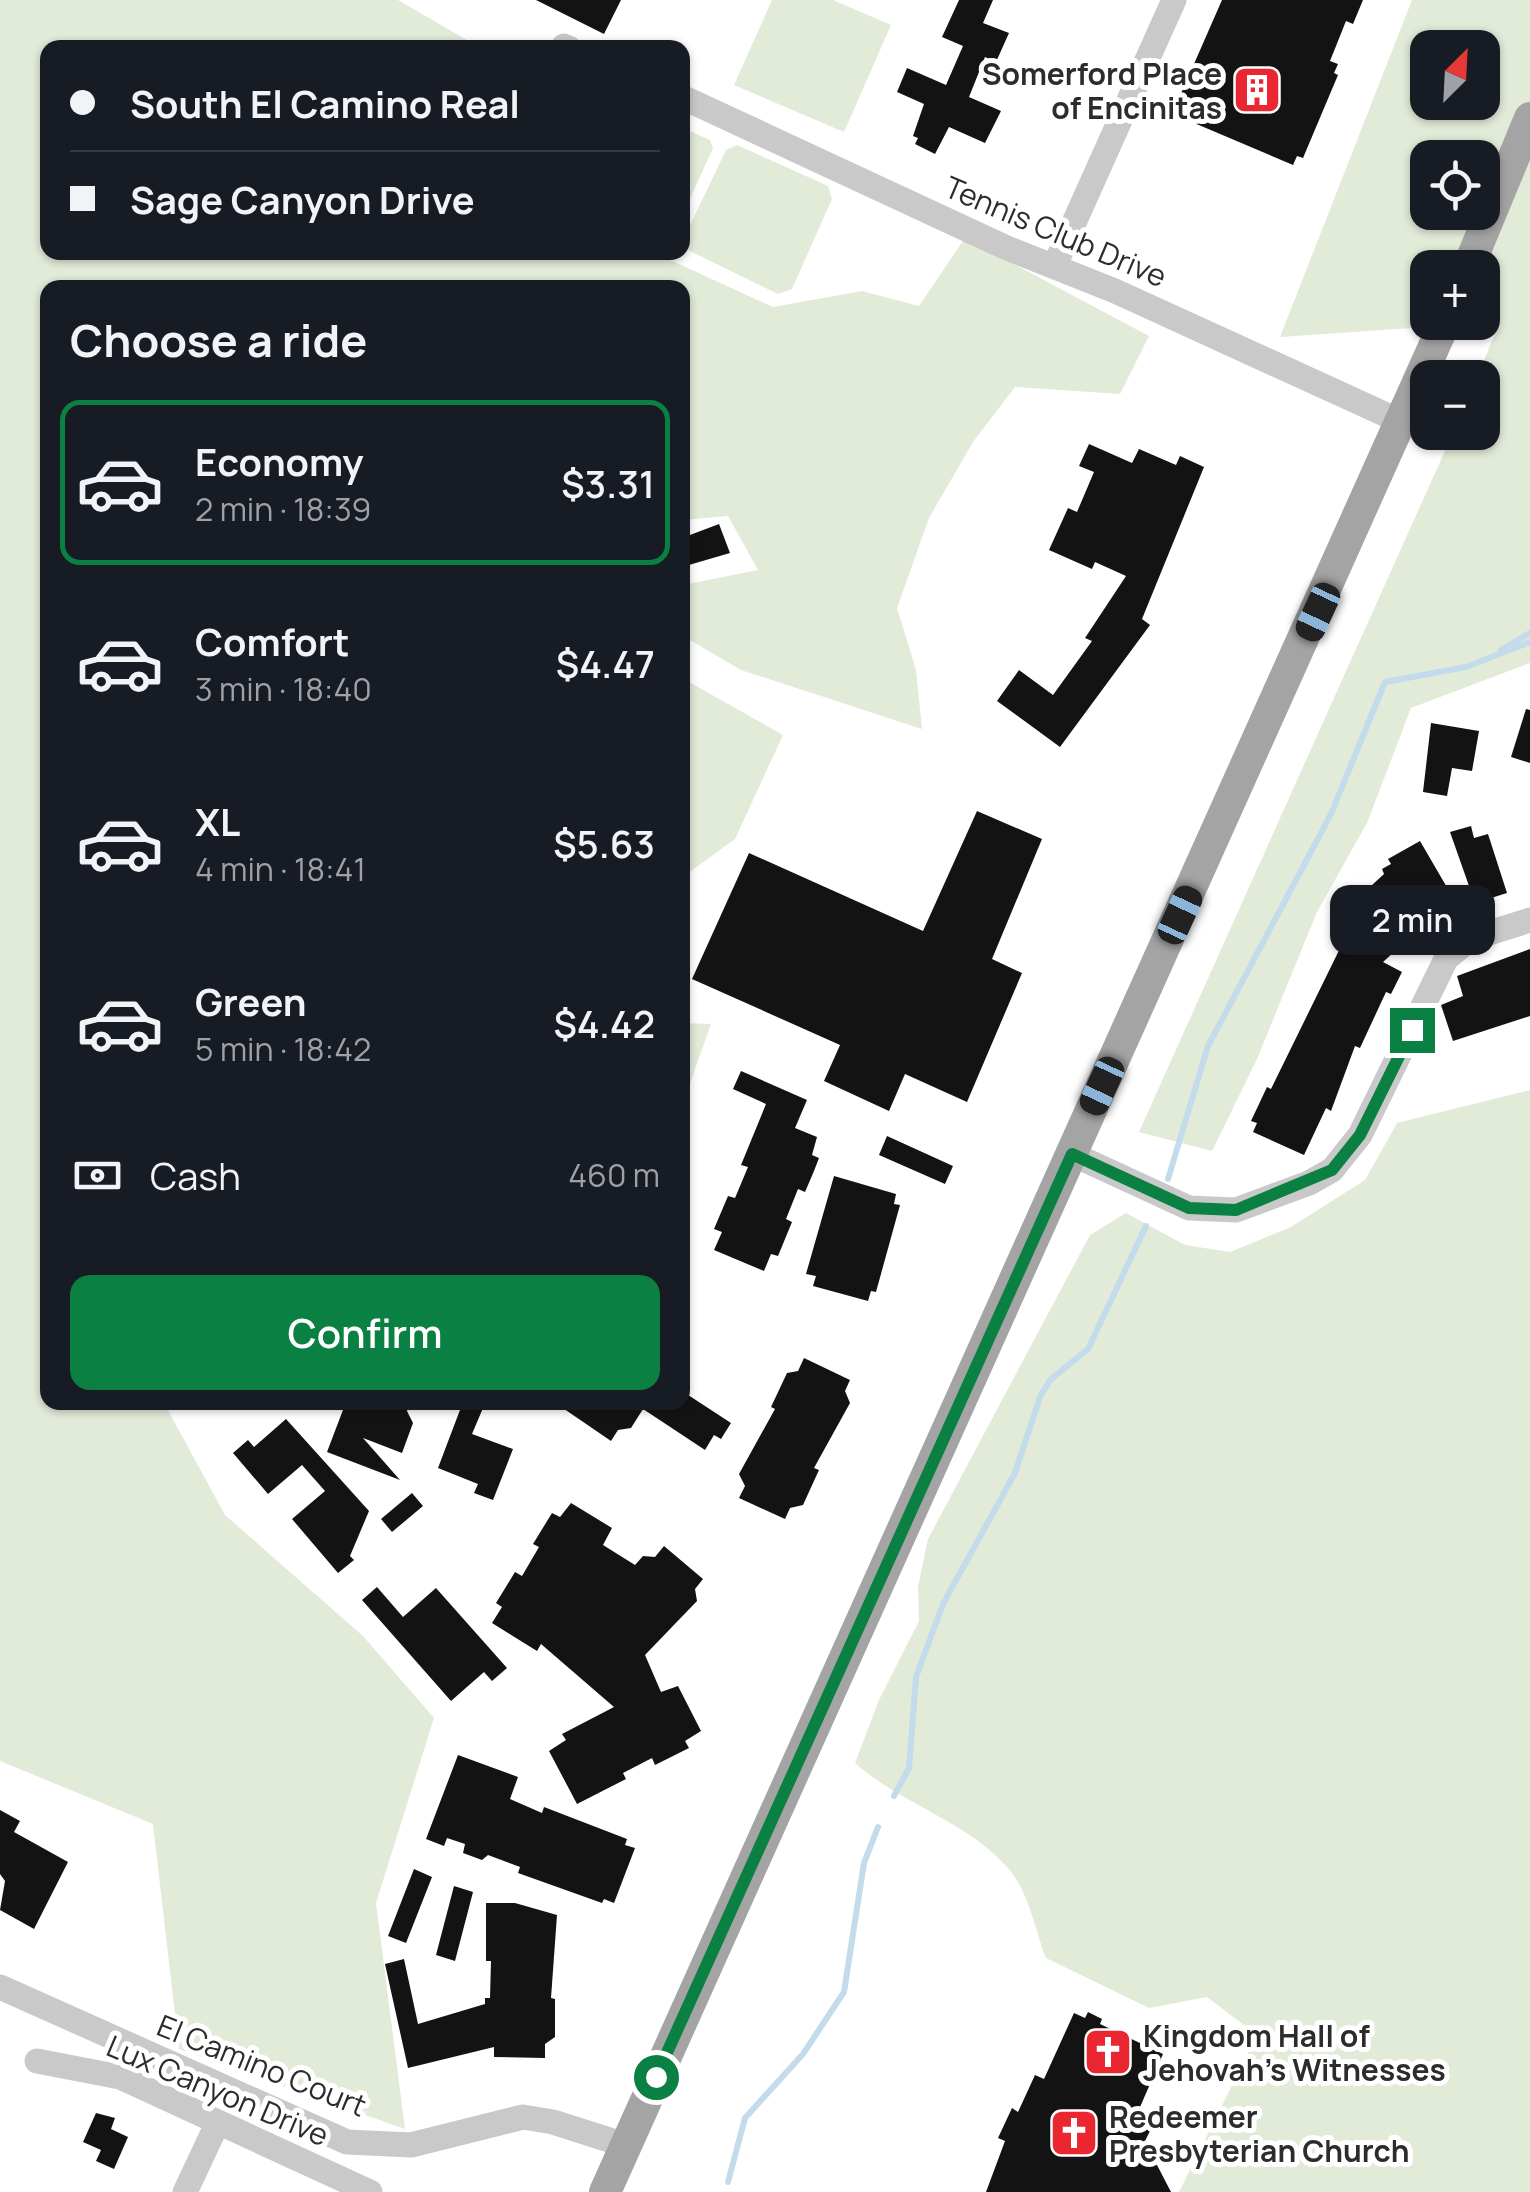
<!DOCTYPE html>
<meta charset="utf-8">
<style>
body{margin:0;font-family:Manrope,sans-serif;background:#242831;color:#f1f3f6;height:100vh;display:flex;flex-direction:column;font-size:38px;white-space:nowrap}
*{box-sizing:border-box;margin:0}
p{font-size:32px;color:#9ea1a6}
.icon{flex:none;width:55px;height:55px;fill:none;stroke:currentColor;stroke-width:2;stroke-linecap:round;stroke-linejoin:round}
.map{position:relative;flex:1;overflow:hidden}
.sheet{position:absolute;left:40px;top:280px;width:650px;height:1130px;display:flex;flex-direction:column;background:#171b24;border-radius:20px;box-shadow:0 2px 8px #0004}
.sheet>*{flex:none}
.guide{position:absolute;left:40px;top:40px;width:650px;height:220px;border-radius:20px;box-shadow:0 2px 8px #0004;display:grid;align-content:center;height:220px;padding:0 30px;background:#171b24}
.needle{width:65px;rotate:24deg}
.fabs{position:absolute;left:1410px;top:30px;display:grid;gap:20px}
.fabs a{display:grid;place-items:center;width:90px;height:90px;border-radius:20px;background:#171b24;box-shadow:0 2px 8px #0004;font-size:50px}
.end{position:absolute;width:45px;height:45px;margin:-22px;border:12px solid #0b8043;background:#fff;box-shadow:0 0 0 5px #fff}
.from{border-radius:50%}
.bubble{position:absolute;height:70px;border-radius:20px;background:#171b24;box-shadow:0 2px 8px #0004;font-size:32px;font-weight:600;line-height:70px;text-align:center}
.car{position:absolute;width:30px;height:60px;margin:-30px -15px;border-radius:12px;box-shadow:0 0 8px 2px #0007;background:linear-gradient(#222 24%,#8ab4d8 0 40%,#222 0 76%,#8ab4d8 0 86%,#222 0)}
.guide b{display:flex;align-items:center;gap:35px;height:95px;font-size:38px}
.guide b+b{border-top:2px solid #363941}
.guide i{width:25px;height:25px;background:#f1f3f6}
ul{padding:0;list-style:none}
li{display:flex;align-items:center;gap:30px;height:165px;margin:0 20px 15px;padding:0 10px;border:5px solid transparent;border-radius:20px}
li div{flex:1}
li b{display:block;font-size:38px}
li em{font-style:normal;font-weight:600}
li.on{border-color:#0b8043}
li>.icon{width:90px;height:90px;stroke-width:1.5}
h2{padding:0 30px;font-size:45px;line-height:120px}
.pay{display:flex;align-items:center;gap:25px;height:110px;padding:0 30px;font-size:38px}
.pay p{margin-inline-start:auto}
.action{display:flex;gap:20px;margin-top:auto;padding:20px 30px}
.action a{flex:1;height:115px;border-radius:20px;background:#0b8043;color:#fff;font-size:40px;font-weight:600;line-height:115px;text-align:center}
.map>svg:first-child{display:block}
.green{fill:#e2ead8;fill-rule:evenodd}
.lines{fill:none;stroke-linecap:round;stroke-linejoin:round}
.stream{stroke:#c3dbeb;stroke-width:6}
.building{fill:#131313}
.minor{stroke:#c9c9c9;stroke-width:25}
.major{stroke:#a4a4a4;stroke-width:32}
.route{stroke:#0b8043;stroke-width:12}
.labels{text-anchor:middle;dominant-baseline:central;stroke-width:10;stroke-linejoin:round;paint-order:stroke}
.poi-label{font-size:30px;font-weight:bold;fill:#2c2c2c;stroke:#fff;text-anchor:start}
.street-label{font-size:30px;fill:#2c2c2c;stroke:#fff}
</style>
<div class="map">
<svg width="1530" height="2192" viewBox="0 0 1530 2192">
<rect width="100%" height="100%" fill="#fff"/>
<path class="green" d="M0,0H398L479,47L48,48V252L655,253L773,307L862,291L919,306L965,238L1149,336L1120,394L1015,387L973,442L929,518L897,608L916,670L922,729L741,670L683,636V585L758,570L728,516L683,520L682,288H48V1402L164,1403L225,1515L363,1636L434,1718L376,1903L405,2129L179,2049L153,1824L0,1761Z
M772,0H833L891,25L844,132L734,85Z
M1412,0H1530V663L1411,708L1367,823L1317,912L1257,1059L1212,1151L1139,1132L1453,433L1482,432V378L1477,377L1500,322L1280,337ZM1428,48H1482V102H1428ZM1428,158H1482V212H1428ZM1428,268H1482V322H1428Z
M683,128L710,140L713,148L683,214Z
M737,145L828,186L832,199L792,289L778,294L690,251L683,240L726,150Z
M682,678L783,735L735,839L683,877Z
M683,1023L711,1024L683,1103L682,1023Z
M1530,1090V2192H1179L1257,2035L1207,1997L1149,2008L1046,1958C1036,1932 1029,1895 1012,1873C973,1823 902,1805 855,1763L879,1700L919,1621L918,1587L928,1539L1090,1235L1126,1213L1185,1245L1230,1252L1291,1227L1365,1180L1397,1123Z"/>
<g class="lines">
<path class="stream" d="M1501,650L1530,633
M1168,1179L1208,1046L1331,814L1385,682L1466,667L1530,642
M894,1796L909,1768L916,1677L943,1604L1015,1473L1040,1397L1050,1380L1088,1349L1146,1226
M728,2182L745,2118L803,2054L844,1992L864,1863L878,1827"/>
</g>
<path class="building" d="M536,0H621L604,34Z
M959,0H993L983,23L1009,33L996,62L985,57L969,97L1001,111L985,143L949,127L935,154L915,144L918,138L913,136L924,104L897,92L907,68L946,85L963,46L942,37Z
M1222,0H1363L1353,24L1346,21L1330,61L1338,64L1334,73L1338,75L1303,158L1297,156L1293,165L1180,117L1176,105Z
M1089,444L1132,463L1139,449L1176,465L1180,456L1204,467L1142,619L1150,625L1060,747L997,701L1019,670L1053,695L1092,641L1085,638L1126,576L1095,562L1092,569L1049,550L1068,508L1077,512L1094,472L1079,466Z
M719,524L730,553L682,567V538Z
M1526,709L1530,710V763L1511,757Z
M1431,723L1479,731L1472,771L1452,768L1447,796L1423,792Z
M977,811L1042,839L992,959L1022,973L967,1102L905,1074L889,1111L824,1081L840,1045L692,979L749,853L923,931Z
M1471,826L1474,838L1488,834L1507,893L1475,903L1450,832Z
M1420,841L1452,896L1408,921L1417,931L1383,962L1402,972L1391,994L1386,992L1360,1048L1355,1046L1331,1111L1326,1108L1304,1155L1253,1132L1257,1123L1251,1121L1267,1087L1271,1089L1350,928L1343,920L1350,914L1346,909L1384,874L1382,869L1391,864L1388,859Z
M1530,949V1016L1453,1041L1441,1005L1463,996L1457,976Z
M741,1071L807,1100L795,1128L817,1137L812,1155L819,1158L814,1171L805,1192L798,1189L786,1219L792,1222L778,1256L771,1254L764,1271L714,1250L722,1232L714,1229L728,1196L735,1198L748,1167L741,1165L766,1104L733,1089Z
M887,1136L953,1166L945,1184L879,1155Z
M834,1176L896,1194L894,1204L900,1205L876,1292L871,1291L868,1301L813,1286L816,1276L806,1274Z
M804,1358L850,1380L845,1391L850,1403L814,1468L819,1470L803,1505L790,1508L785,1519L739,1498L745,1486L739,1474L775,1409L771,1407L787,1373L798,1371Z
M682,1391L731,1423L721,1439L714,1435L705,1450L643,1409L631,1428L618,1430L611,1441L554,1402H682Z
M346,1402H410L407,1411L413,1423L402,1453L363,1438L400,1480L327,1452Z
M463,1402L483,1408L472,1434L513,1449L493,1500L474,1493L478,1484L438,1468Z
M286,1419L369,1511L350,1556L354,1560L338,1573L292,1519L325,1491L302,1465L268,1494L233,1453L248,1440L254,1447Z
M412,1493L423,1506L392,1532L381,1519Z
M571,1503L612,1528L603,1545L635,1565L643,1556L655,1557L664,1546L703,1579L695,1589L697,1601L645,1655L661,1692L678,1686L701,1731L685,1741L689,1748L655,1765L652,1758L623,1773L626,1779L577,1804L549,1751L566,1740L562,1734L614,1707L541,1644L537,1651L492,1623L502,1607L496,1603L515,1572L522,1576L539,1547L533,1544L552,1513L560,1517Z
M377,1587L403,1617L436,1588L507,1668L492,1681L484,1672L451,1701L362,1600Z
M458,1755L518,1777L510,1799L542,1813L544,1807L627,1839L625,1845L635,1848L614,1903L604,1899L602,1903L518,1873L520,1867L488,1855L482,1860L463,1853L465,1844L447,1838L444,1846L426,1839Z
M0,1810L20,1821L14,1832L68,1862L34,1929L0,1910L5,1881L0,1874Z
M414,1869L432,1877L406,1943L388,1936Z
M454,1886L473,1892L455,1961L436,1955Z
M486,1903H515L557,1915L551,1998L555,1999V2037L545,2044V2058L494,2057V2047L408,2068L385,1964L404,1959L418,2024L485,2004V1998H490L491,1961H486Z
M1088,2012L1102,2019L1100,2024L1163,2054L1134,2121L1151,2129L1140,2151L1157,2165L1171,2192H986L1005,2141L998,2138L1012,2108L1018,2112L1035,2075L1044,2079L1074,2013L1085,2018Z
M96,2113L115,2118L111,2129L128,2137L114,2169L96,2161L101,2150L83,2142Z"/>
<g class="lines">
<path class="minor" d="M564,46L569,48
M682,97L1007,248L1115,291L1404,423
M1055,265L1174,0
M1072,1154L1189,1208L1236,1210L1309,1183L1332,1170L1360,1135L1446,959L1470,939L1530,920
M0,1987L347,2142L411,2145L523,2117L553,2122L625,2145
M37,2061L120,2077L370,2192
M185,2192L218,2122"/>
<path class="major" d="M1468,268L1530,118
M605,2192L1445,322"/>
</g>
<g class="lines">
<path class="route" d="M656,2077L1072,1154L1189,1208L1236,1210L1332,1170L1360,1135L1412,1030"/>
</g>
<defs>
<g id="building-square" transform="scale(2.5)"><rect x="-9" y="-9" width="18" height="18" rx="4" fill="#ea2731" stroke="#fff"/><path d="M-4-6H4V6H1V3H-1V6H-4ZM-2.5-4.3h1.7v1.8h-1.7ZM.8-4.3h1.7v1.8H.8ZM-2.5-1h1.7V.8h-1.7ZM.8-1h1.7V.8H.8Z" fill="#fff"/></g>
<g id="church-square" transform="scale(2.5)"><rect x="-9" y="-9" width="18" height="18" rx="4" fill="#ea2731" stroke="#fff"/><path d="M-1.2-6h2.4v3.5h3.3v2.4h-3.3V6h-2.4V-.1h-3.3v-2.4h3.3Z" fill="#fff"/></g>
</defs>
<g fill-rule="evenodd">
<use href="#building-square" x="1257" y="90"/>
<use href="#church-square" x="1108" y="2052"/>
<use href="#church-square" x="1074" y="2133"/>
</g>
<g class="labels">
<g class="poi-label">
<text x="1222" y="73" text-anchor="end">Somerford Place<tspan x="1222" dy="34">of Encinitas</tspan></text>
<text x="1143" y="2035">Kingdom Hall of<tspan x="1143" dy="34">Jehovah’s Witnesses</tspan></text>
<text x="1109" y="2116">Redeemer<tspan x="1109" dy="34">Presbyterian Church</tspan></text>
</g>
<g class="street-label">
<text transform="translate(1056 231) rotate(23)">Tennis Club Drive</text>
<text transform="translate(262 2065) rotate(22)">El Camino Court</text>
<text transform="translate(218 2090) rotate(23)">Lux Canyon Drive</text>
</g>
</g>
</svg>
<div class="fabs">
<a><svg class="needle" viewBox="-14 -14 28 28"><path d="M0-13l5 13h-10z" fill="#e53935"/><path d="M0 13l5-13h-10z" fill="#9ea1a6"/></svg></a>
<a><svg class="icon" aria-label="locate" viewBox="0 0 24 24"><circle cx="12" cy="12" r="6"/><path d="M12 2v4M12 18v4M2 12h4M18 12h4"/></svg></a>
<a>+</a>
<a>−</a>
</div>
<i class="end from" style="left:656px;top:2077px"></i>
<i class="end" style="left:1412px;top:1030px"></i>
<div class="bubble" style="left:1330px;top:885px;width:165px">2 min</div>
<i class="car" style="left:1318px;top:612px;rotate:205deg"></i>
<i class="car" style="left:1180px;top:915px;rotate:25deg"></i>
<i class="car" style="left:1102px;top:1086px;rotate:205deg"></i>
<div class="guide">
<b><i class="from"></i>South El Camino Real</b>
<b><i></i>Sage Canyon Drive</b>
</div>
<section class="sheet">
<h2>Choose a ride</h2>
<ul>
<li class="on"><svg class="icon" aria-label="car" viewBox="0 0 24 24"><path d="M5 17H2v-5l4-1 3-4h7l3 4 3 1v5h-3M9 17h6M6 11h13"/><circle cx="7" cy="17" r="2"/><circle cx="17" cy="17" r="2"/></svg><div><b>Economy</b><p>2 min · 18:39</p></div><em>$3.31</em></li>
<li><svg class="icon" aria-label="car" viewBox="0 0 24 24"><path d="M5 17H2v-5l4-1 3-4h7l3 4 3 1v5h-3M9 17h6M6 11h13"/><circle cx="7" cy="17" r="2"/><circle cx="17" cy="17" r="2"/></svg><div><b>Comfort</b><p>3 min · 18:40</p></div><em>$4.47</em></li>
<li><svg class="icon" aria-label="car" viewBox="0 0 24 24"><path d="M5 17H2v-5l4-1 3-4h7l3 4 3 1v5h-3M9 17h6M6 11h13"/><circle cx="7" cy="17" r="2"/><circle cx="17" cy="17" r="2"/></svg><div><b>XL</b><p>4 min · 18:41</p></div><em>$5.63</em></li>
<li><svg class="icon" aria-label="car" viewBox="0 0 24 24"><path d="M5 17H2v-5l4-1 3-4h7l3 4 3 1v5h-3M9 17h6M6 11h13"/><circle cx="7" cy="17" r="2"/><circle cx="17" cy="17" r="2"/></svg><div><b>Green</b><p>5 min · 18:42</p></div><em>$4.42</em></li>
</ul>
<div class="pay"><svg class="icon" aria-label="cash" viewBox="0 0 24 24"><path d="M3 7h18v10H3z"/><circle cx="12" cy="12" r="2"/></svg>Cash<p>460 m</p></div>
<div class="action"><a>Confirm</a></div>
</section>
</div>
